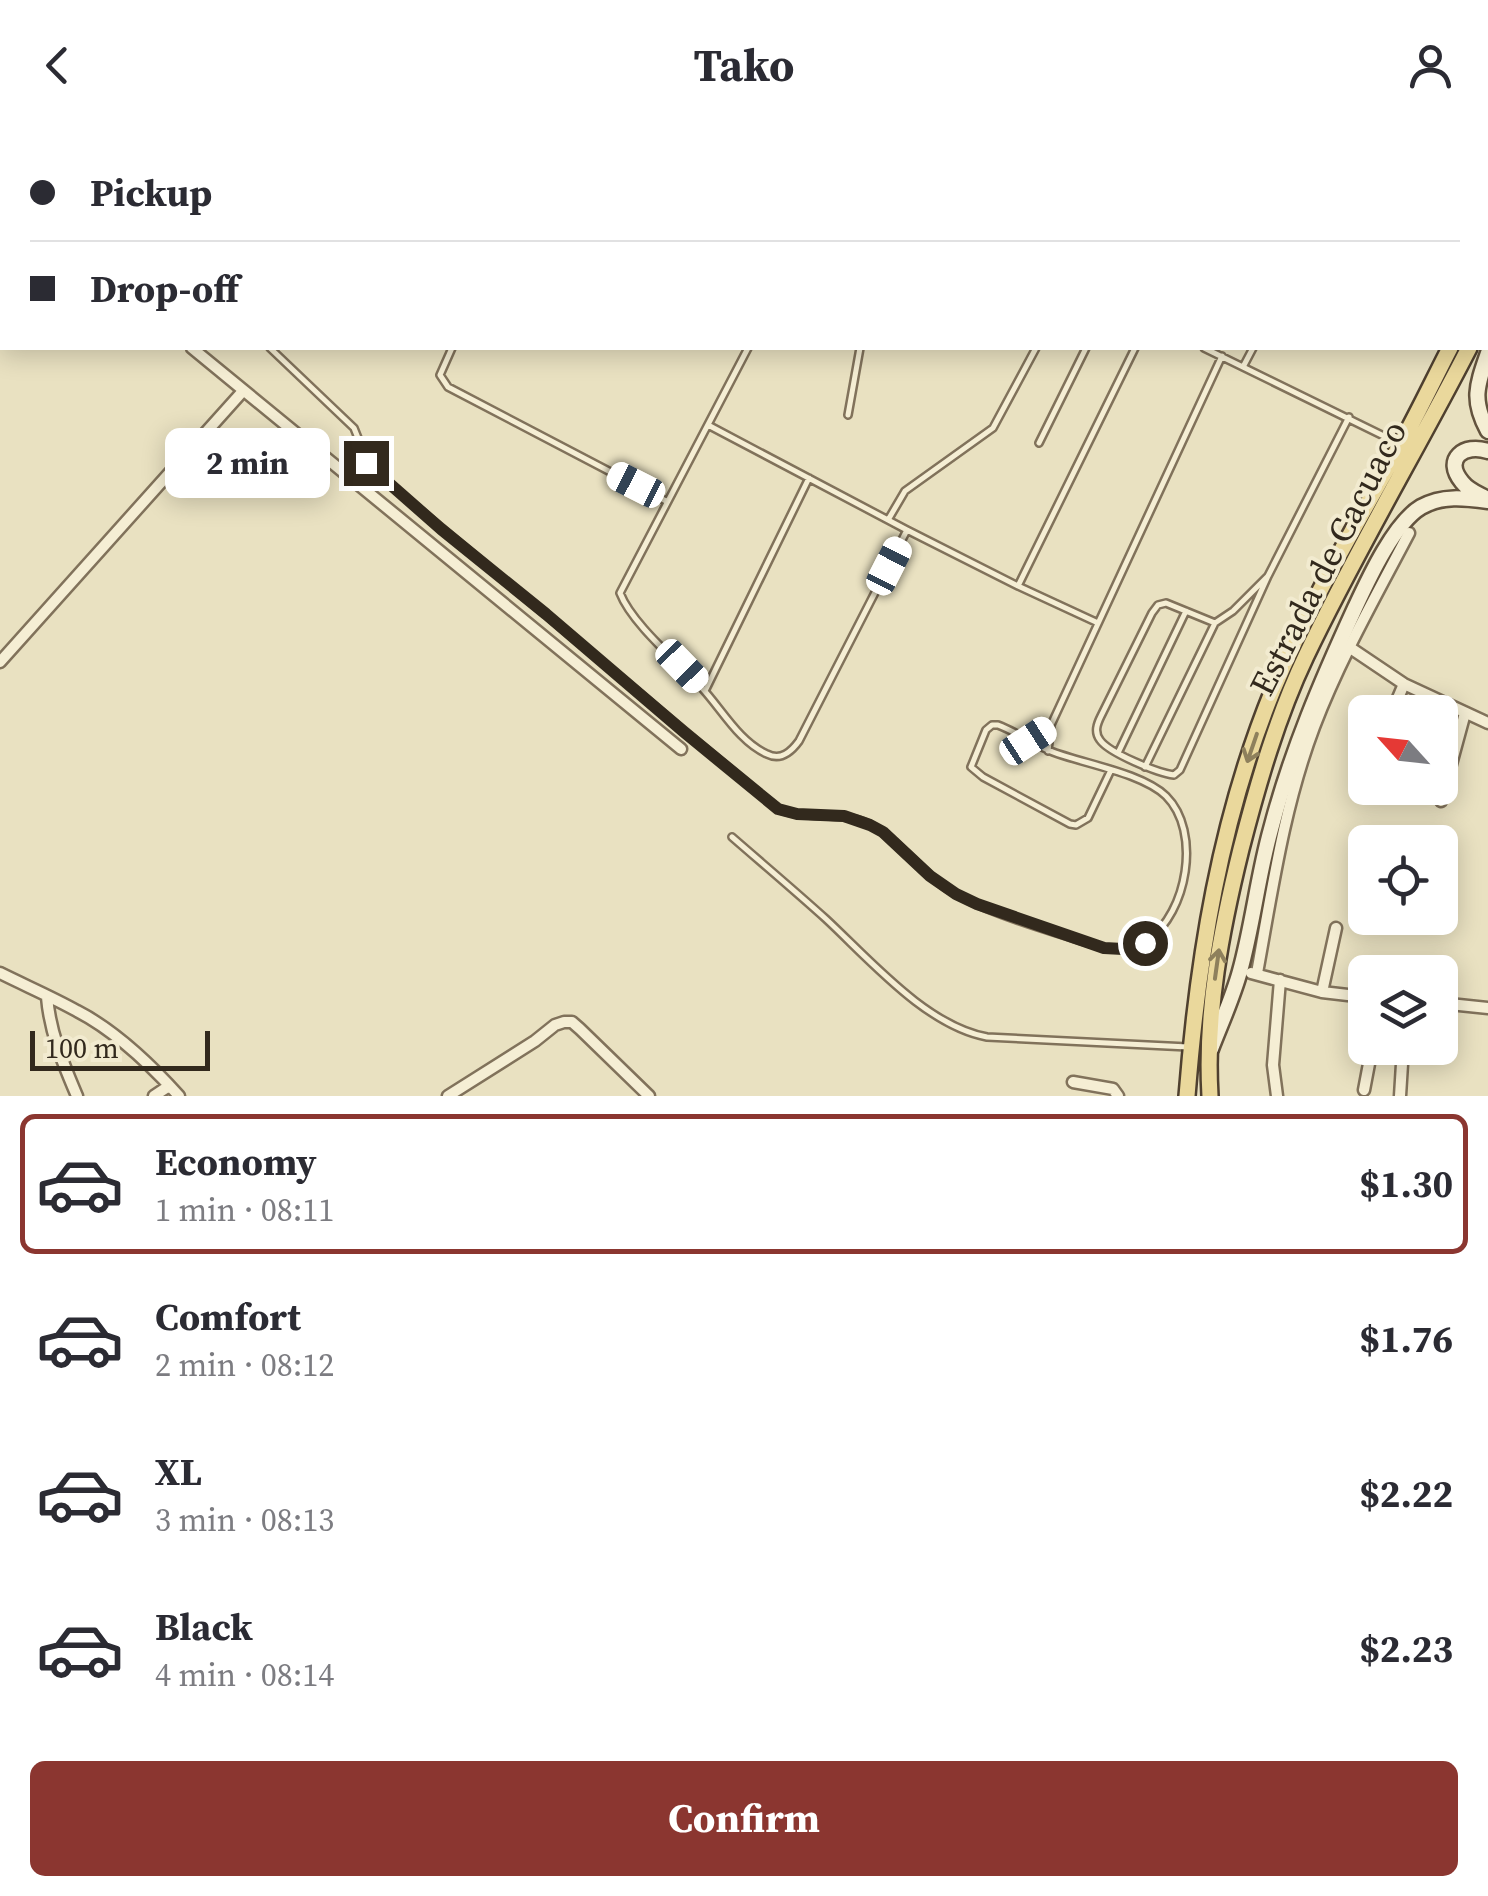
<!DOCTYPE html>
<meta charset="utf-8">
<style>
body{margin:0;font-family:"Source Serif 4",serif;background:#f2f2f3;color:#2b2b33;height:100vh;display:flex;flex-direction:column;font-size:38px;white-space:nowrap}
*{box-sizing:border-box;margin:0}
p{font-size:32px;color:#7c7c81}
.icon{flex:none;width:55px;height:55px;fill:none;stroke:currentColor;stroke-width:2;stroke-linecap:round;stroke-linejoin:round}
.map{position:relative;height:966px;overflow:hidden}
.side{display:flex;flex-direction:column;background:#fff;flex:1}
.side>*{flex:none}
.guide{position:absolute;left:0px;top:0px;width:1490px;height:220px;box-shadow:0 5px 25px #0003;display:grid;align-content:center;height:220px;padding:0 30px;background:#fff}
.needle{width:65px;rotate:297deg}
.buttons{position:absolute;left:1348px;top:565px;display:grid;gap:20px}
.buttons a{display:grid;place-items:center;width:110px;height:110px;border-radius:15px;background:#fff;box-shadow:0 5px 25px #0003;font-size:50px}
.scale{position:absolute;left:30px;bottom:25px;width:180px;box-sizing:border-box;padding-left:10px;border:5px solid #32291d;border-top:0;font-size:28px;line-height:35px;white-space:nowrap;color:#32291d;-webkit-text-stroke:8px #f2ebd0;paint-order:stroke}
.end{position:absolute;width:45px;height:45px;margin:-22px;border:12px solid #32291d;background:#fff;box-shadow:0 0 0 5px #fff}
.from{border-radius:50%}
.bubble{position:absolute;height:70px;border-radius:15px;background:#fff;box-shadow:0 5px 25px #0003;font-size:32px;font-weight:700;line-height:70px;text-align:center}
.car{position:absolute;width:30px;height:60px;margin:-30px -15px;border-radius:12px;box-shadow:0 0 8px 2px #0007;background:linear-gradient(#fff 24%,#345 0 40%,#fff 0 76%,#345 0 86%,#fff 0)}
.guide b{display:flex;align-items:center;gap:35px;height:95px;font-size:38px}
.guide b+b{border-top:2px solid #e1e1e2}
.guide i{width:25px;height:25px;background:#2b2b33}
ul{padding:18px 0 0;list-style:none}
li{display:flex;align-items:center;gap:30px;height:140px;margin:0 20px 15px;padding:0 10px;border:5px solid transparent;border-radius:15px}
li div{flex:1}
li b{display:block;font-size:38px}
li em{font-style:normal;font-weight:700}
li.current{border-color:#8b3630}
li>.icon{width:90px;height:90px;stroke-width:1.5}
.button{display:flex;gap:20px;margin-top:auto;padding:20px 30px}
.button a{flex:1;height:115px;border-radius:15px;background:#8b3630;color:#fff;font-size:40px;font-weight:700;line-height:115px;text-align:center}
header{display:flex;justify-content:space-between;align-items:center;height:130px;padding:0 30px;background:#fff;font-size:45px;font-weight:700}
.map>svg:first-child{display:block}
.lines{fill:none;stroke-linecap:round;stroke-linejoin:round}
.service-casing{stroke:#81725b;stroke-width:10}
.minor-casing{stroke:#81725b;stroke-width:15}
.secondary-casing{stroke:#63533e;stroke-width:19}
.primary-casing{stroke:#4f402f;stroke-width:20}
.service{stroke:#f5eed4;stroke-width:5}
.minor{stroke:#f5eed4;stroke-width:10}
.secondary{stroke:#f5eed4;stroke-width:14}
.primary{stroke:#ead89c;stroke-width:15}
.oneway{stroke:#8e805c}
.route{stroke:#32291d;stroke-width:12}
.labels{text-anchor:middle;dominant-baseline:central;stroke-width:8;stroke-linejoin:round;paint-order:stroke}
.street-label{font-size:35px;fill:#32291d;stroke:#f2ebd0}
</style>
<header><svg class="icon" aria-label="back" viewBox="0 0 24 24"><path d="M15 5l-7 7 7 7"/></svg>Tako<svg class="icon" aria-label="person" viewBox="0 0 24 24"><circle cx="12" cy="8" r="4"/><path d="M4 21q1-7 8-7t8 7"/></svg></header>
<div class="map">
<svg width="1488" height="966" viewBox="0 0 1488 966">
<rect width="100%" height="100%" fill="#e9e1c1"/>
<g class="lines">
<g class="service-casing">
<path id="service" d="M41,0L43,2
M555,0L560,2
M361,2L362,0
M566,2L567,0
M855,2L856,0
M1139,2L1140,0
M1365,2L1366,0
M270,218L354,298L370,338L778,679C807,691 840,680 869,694C898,709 918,739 946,758C986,784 1056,802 1103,818C1118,819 1135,819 1148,810C1187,783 1202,702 1166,666C1142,643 1085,634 1053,622C1034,615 1017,602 998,595H992L986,600L971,637L983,647L1070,694L1076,695L1088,688L1111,640
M452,218L440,245L448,257L666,371
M748,218L620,463C632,494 678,532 701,557C721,578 739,612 767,624C781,631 791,622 799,611L907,400
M1204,218L1398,313
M1243,237L1253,218
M848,285L860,218
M708,295L907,400L1018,456L1098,493
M1039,313L1086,218
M888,390L905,361L993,298L1036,218
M1268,446L1233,481L1215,493L1166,473L1158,475L1152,483L1101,586C1097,594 1094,602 1100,610C1109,623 1158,643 1174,645L1180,640L1268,446L1349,287
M1018,456L1135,218
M705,561L809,348
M1028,611L1050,596
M1048,621L1051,595L1222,226
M1118,623L1186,481
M1145,637L1215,493
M732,707C763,734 795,761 826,789C871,831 927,896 987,907L1188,917"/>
</g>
<g class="minor-casing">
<path id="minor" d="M0,55L2,58
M192,218L681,619
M1349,517L1404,554L1488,593
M0,532L243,261
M1392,582L1404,554
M1441,671L1465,583
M0,843C26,856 52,867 77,881C116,901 150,934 179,966
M1251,843L1322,862L1365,867
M1257,843C1272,761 1284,676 1314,597C1340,529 1376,466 1409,403
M1322,862L1336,798
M47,867C50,903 63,933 77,966
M1440,873L1488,878
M1073,952L1113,959L1118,966
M1364,960L1372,918
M154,966L169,956
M448,966L535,911L555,895L564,892H572L580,899L649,966
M1277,966L1273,935L1280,850
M1400,966L1403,918"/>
</g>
<g class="secondary-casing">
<path id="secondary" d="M1488,223C1477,255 1471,270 1488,301
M1484,367C1476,363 1468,360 1462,352C1443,329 1464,313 1488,321
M1211,919C1221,893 1233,867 1240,841C1253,794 1258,745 1271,699C1291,622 1322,550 1355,478C1368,450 1394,393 1421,377C1442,365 1465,368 1488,371"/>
</g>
<g class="primary-casing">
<path id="primary" d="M1488,144V143
M1488,180V179
M1187,966C1198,827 1220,690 1273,560C1308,476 1354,398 1398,319C1417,285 1433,251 1450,218
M1210,966C1205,882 1221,800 1241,719C1258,653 1277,587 1306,526C1356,421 1416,321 1469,218"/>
</g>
<use href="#service" class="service"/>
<use href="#minor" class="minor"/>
<use href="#secondary" class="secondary"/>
<use href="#primary" class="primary"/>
</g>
<defs><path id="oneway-shaft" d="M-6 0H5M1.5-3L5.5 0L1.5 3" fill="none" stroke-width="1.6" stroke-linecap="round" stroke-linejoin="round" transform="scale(2.5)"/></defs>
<g class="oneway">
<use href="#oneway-shaft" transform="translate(1252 618) rotate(109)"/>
<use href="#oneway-shaft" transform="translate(1217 834) rotate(-82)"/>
</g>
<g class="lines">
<path class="route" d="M366,333L441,399L546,484L684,602L778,679L797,684L844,686L870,695L883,702L930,746L956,764L977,774L1104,818L1123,819L1145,813"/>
</g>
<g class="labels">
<g class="street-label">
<text transform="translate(1328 428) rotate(-63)">Estrada de Cacuaco</text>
</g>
</g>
</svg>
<div class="buttons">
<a><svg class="needle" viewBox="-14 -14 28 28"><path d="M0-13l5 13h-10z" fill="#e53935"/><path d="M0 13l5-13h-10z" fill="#7c7c81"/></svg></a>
<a><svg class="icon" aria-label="locate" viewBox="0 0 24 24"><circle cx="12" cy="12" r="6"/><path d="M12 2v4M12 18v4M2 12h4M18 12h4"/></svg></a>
<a><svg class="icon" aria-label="layers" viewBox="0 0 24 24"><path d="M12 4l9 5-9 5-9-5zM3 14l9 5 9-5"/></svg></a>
</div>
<div class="scale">100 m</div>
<i class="end from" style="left:1145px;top:813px"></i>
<i class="end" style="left:366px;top:333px"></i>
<div class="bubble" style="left:165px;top:298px;width:165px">2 min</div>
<i class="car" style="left:636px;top:355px;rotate:297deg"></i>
<i class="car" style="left:889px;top:436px;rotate:27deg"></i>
<i class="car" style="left:682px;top:536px;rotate:136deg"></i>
<i class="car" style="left:1028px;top:611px;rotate:57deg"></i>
<div class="guide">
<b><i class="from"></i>Pickup</b>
<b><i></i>Drop-off</b>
</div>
</div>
<section class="side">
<ul>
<li class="current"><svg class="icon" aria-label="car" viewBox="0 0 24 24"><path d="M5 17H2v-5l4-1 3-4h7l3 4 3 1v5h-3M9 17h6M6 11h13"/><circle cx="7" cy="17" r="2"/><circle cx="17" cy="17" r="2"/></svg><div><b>Economy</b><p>1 min · 08:11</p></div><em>$1.30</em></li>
<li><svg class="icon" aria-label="car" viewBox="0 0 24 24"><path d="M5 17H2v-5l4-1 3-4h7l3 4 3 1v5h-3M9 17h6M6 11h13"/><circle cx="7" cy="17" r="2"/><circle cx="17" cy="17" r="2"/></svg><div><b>Comfort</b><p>2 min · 08:12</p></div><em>$1.76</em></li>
<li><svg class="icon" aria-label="car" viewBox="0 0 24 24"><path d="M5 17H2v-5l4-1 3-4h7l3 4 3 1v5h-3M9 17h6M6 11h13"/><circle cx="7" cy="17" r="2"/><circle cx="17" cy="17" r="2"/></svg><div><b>XL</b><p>3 min · 08:13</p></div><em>$2.22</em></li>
<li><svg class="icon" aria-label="car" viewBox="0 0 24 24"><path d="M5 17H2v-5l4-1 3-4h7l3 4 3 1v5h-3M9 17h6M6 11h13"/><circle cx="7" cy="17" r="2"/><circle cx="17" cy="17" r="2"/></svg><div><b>Black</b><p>4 min · 08:14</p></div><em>$2.23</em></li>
</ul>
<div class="button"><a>Confirm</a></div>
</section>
